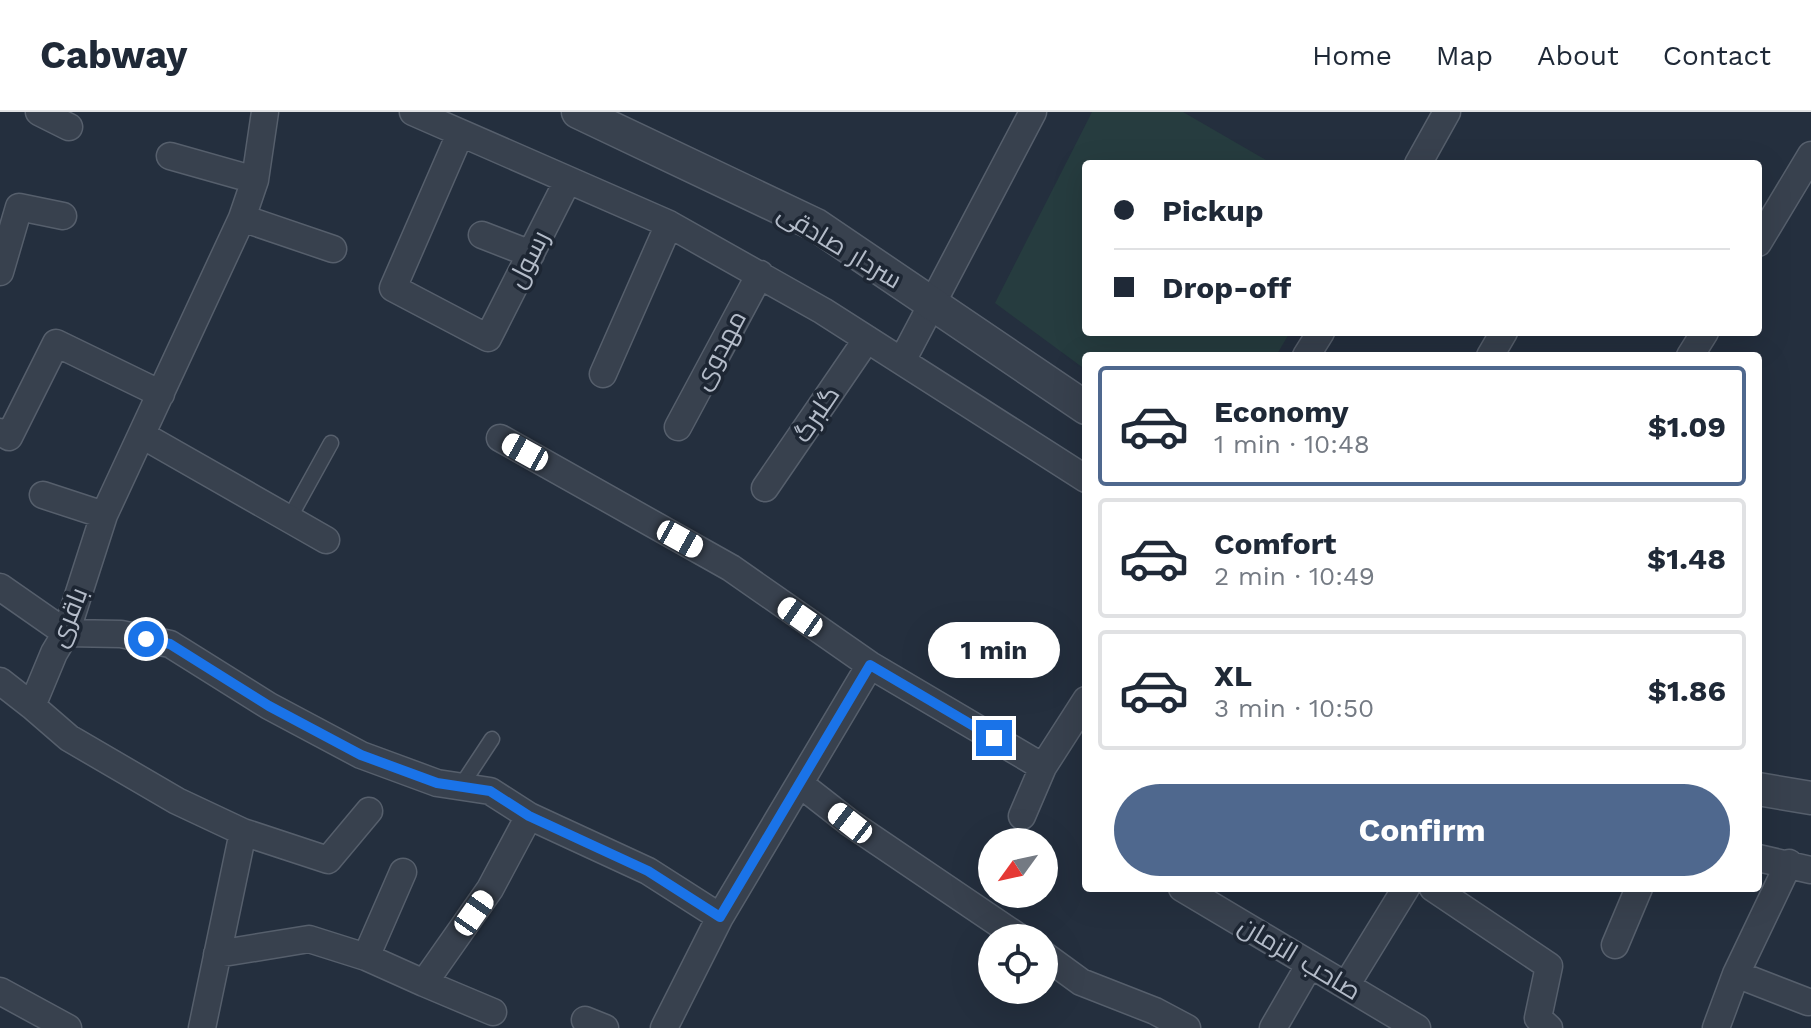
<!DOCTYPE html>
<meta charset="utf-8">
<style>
body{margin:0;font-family:"Work Sans",Cairo,sans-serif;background:#f2f2f3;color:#1f2937;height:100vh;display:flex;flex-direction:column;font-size:30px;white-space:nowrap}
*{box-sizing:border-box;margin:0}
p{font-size:26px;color:#747a83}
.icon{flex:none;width:44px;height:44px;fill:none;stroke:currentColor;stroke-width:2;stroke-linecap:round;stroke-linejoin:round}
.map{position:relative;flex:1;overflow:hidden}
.drawer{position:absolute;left:1082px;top:240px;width:680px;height:540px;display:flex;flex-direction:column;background:#fff;border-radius:8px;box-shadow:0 8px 32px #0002}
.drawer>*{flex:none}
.hud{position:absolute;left:1082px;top:48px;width:680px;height:176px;border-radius:8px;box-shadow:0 8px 32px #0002;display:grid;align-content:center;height:176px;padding:0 32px;background:#fff}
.needle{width:52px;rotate:237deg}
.tools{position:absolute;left:978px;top:716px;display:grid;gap:16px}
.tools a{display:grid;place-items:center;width:80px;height:80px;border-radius:50%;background:#fff;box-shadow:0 8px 32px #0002;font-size:40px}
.end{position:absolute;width:36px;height:36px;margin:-18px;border:10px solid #1a73e8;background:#fff;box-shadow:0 0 0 4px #fff}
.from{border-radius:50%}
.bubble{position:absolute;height:56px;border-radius:28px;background:#fff;box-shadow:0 8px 32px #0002;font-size:26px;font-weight:700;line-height:56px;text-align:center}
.car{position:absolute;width:24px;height:48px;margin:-24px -12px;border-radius:10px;box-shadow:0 0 6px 2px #0007;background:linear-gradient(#fff 24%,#345 0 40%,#fff 0 76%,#345 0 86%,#fff 0)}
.hud b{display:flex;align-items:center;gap:28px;height:76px;font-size:30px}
.hud b+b{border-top:2px solid #e0e1e3}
.hud i{width:20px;height:20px;background:#1f2937}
ul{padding:14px 0 0;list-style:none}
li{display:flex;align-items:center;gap:24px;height:120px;margin:0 16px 12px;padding:0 16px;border:4px solid #e0e1e3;border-radius:8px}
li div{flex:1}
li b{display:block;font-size:30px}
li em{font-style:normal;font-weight:700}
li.active{border-color:#4f688e}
li>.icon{width:72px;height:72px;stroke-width:1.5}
.primary-button{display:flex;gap:16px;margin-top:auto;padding:16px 32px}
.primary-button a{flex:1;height:92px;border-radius:48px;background:#4f688e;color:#fff;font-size:32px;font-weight:700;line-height:92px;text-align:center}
header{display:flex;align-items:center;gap:48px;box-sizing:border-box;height:112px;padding:0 40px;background:#fff;border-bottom:2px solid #e0e1e3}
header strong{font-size:38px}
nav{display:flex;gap:44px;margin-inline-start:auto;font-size:28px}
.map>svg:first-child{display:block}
.green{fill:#263c3f}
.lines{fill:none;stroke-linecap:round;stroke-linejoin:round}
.service-casing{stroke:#565f6c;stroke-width:17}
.minor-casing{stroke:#565f6c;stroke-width:29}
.tertiary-casing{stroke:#565f6c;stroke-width:35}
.service{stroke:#38414e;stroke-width:14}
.minor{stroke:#38414e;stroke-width:26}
.tertiary{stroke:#38414e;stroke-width:32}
.route{stroke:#1a73e8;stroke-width:10}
.labels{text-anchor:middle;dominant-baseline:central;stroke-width:7;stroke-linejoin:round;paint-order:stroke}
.street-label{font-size:26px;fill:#b4bcc9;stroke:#1d2633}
</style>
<header>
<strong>Cabway</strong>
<nav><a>Home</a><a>Map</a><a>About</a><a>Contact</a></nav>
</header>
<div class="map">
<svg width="1811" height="916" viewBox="0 0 1811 916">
<rect width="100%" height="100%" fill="#242f3e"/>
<path class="green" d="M1092,0H1183L1273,52H1086V220H1290L1276,244H1086V258L995,191Z"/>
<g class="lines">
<g class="service-casing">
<path id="service" d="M289,407L331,331
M461,674L492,627"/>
</g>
<g class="minor-casing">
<path id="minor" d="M39,0L69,15
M413,0L669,112L823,199L1086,367
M460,22L393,176L488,226L568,68
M170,44L255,68
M1418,52L1447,0
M242,106L333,137
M482,123L531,142
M1758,131L1811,43
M0,160L19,95L63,104
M1306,244L1321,220
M1490,244L1504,220
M1690,244L1705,220
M902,249L1033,0
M603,262L669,112
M678,315L760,162
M0,320L9,325L56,231L161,282
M142,323L326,428
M500,326L731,456L870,553L1043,655
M765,376L867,227
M43,383L104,403
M0,475L66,521L121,522L170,532L269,594L361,643L437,671L490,679L529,704L648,759L720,805
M0,569L32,594
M800,672L850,711L1020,826
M1022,704L1043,655L1086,588
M243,720L328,748L369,699
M1758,746L1811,758
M1182,776L1417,916
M1433,776L1549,854L1538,906L1549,916
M1615,833L1639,776
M217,842L309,827L366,845L424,871L490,777L529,704
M1044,843L1081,870L1155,899L1187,916
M366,845L403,760
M1736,862L1808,890
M424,871L493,900
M1347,872L1406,776
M0,879L68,916
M585,908L605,916
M202,916L243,720L177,689L69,626L32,594L54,541L66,521L104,403L242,106L255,68L265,0
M664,916L720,805L870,553
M1273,916L1310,852
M1716,916L1736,862L1789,751"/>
</g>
<g class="tertiary-casing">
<path id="tertiary" d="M578,0L816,113L1086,296
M1758,677L1811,686"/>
</g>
<use href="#service" class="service"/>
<use href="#minor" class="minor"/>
<use href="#tertiary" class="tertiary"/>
</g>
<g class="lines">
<path class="route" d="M146,527L170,532L269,594L361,643L437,671L490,679L529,704L648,759L720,805L870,553L994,626"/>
</g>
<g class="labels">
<g class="street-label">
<text transform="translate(840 134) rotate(31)">سردار صادقی</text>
<text transform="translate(528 147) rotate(-63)">رسول</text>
<text transform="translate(719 238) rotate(-62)">مهدوی</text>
<text transform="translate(816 302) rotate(-56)">گلبرگ</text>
<text transform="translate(68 505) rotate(-68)">باقری</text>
<text transform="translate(1300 846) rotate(31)">صاحب الزمان</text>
</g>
</g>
</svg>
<div class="tools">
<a><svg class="needle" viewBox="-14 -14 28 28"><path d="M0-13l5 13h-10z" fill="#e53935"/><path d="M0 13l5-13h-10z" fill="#747a83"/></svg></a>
<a><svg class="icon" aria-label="locate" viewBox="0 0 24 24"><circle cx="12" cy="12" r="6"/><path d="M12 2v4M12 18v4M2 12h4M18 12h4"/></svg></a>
</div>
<i class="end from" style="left:146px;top:527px"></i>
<i class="end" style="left:994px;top:626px"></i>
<div class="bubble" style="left:928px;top:510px;width:132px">1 min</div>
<i class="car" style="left:525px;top:340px;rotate:299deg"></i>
<i class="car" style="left:680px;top:427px;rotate:119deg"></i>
<i class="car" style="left:800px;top:505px;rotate:305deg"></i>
<i class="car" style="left:850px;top:711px;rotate:308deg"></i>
<i class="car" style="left:474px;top:801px;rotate:35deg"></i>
<div class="hud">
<b><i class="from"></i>Pickup</b>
<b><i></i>Drop-off</b>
</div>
<section class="drawer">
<ul>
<li class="active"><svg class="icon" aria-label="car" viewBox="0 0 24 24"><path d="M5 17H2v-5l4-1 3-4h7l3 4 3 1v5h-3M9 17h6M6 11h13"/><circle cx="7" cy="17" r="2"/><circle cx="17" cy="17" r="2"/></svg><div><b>Economy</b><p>1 min · 10:48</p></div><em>$1.09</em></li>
<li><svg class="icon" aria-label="car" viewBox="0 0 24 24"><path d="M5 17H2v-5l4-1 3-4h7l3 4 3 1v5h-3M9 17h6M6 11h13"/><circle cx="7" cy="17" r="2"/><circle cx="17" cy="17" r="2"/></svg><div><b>Comfort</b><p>2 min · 10:49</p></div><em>$1.48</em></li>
<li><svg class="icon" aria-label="car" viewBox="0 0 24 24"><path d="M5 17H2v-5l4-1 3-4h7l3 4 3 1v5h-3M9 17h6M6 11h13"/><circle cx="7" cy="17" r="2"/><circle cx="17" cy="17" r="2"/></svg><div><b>XL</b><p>3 min · 10:50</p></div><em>$1.86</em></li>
</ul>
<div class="primary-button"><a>Confirm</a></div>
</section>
</div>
